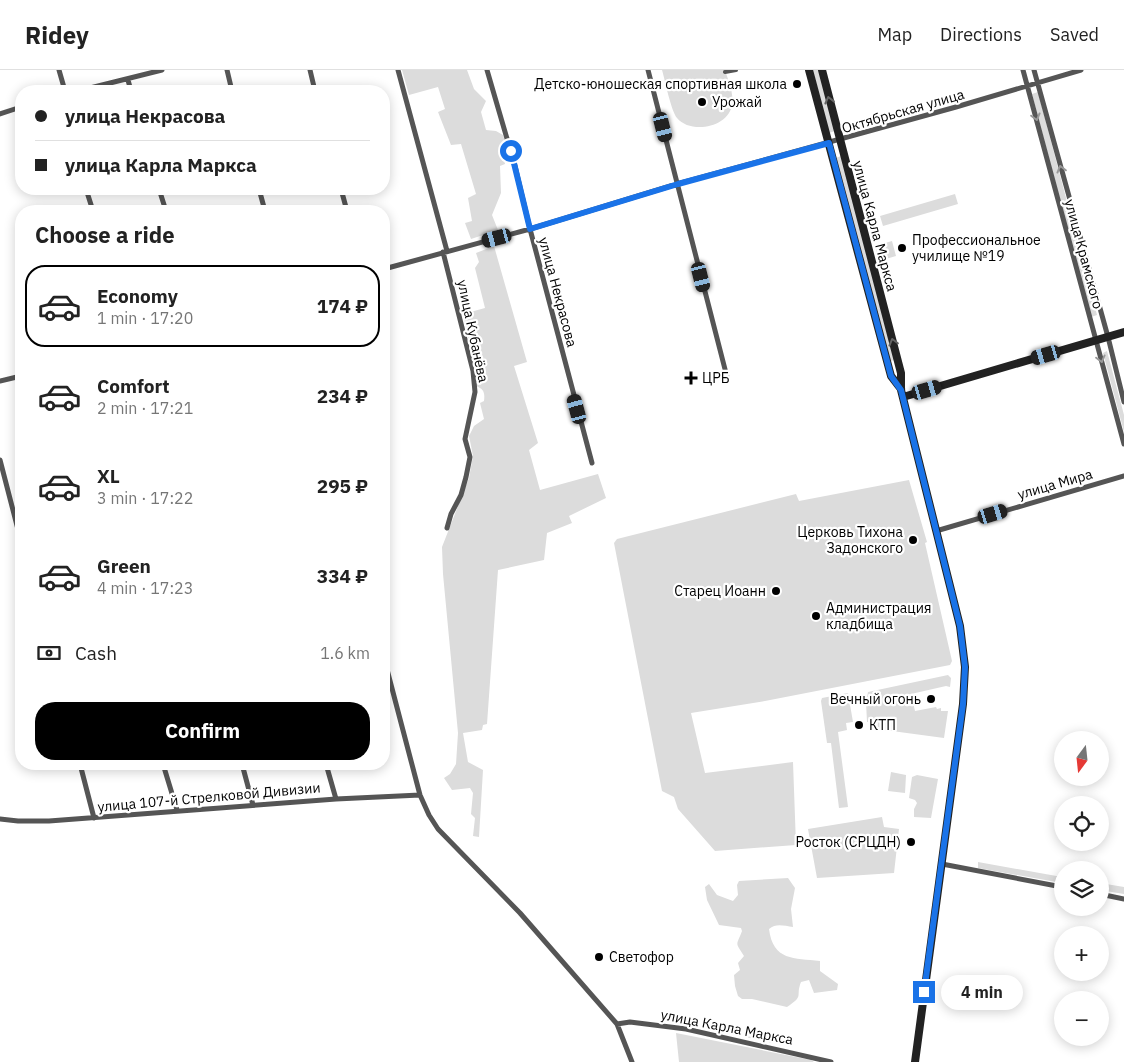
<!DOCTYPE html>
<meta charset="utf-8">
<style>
body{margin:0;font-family:"IBM Plex Sans",sans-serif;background:#f2f2f2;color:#222;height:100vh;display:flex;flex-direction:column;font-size:19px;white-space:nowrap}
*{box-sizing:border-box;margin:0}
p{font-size:16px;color:#767676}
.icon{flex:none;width:28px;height:28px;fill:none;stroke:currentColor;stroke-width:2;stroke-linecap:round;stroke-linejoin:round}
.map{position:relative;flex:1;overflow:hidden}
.sheet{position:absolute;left:15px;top:135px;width:375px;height:565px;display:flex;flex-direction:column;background:#fff;border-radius:20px;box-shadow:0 2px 12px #0003}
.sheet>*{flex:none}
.guide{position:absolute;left:15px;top:15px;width:375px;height:110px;border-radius:20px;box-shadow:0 2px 12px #0003;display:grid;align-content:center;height:110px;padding:0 20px;background:#fff}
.needle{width:32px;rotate:195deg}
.tools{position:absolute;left:1054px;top:661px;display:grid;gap:10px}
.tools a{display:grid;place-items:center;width:55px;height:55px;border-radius:50%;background:#fff;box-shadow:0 2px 12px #0003;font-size:25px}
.end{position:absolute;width:22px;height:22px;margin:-11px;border:6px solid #1a73e8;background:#fff;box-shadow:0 0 0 2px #fff}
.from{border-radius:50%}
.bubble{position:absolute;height:35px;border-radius:18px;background:#fff;box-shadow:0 2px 12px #0003;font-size:16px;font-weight:700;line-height:35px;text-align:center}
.car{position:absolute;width:15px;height:30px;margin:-15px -8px;border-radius:6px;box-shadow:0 0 4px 1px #0007;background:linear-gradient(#222 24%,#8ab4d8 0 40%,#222 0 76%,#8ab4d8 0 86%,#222 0)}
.guide b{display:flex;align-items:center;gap:18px;height:48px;font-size:19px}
.guide b+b{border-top:1px solid #e0e0e0}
.guide i{width:12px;height:12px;background:#222}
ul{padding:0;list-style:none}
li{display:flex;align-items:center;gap:15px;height:82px;margin:0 10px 8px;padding:0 10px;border:2px solid transparent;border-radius:20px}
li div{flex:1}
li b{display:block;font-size:19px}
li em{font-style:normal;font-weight:700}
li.current{border-color:#000}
li>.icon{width:45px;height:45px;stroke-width:1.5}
h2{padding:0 20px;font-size:22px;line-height:60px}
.pay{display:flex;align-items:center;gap:12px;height:55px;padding:0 20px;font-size:19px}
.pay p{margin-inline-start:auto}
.cta{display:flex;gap:10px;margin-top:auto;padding:10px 20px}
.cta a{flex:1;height:58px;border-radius:20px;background:#000;color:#fff;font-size:20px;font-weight:700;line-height:58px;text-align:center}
header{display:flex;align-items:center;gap:30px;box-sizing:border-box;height:70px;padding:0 25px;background:#fff;border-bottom:1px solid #e0e0e0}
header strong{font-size:24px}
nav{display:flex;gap:28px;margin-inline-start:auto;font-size:18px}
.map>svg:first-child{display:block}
.green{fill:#dcdcdc}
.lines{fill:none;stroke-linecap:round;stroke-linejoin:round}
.pedestrian{stroke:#555;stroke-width:4}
.minor{stroke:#555;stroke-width:5}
.secondary{stroke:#222;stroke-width:8}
.oneway{stroke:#646464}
.oneway2{stroke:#999}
.route{stroke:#1a73e8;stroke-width:6}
.poi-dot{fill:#000;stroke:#fff;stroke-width:2}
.labels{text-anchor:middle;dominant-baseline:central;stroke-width:4.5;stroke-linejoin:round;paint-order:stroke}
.poi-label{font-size:14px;fill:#000;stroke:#fff;text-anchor:start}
.street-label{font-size:14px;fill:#000;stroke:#fff}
</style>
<header>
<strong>Ridey</strong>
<nav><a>Map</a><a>Directions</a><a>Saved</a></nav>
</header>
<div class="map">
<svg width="1124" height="992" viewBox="0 0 1124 992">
<rect width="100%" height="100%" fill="#fff"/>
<path class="green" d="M402,0H467L474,19L486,31L481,42L486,60L496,61L503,65L510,87L504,88L505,94L500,96L501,123L492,145L498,160L471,169L465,153L472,151L468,128L476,124L461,74L451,75L438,42L445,39L438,17L409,25Z
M662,0H725C728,10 734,23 732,34C730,57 691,65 677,48C671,41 665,10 662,0Z
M813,0H819L835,61L829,63Z
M1038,22L1097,245L1091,247L1032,24Z
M841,86L895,290L890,291L836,88Z
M955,124L958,134L883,156L880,146Z
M892,171L896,186L879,191L875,176Z
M494,176L527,292L514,296L538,373L529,380L540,420L598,404L606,428L569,446L572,453L547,463L544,490L498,500L487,654L483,655L482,660L463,663L468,692L483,700L479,767L473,766L475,748L471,744L473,723L470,718L452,720L444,708L450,704L456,694L458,663L443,504L442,477L469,408L473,386L469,366L474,356L484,349L480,333L484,331C485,323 484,319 476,316V301L463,244L485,238L475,198L479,192L476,183Z
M1107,281L1124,345V362L1103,283Z
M909,410L927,472L925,473L952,591L950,595L765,631L691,643L705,703L793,692L796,775L715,781L678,739L674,727L662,721L614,473L617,469L796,424L799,431Z
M948,605L951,608L950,617L946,616L911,624L915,641L936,637L937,639L941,638V641H948L944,668L877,659L878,653L867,652L866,632L868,622Z
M848,623L853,652L846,653L847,660L838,662L848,737L839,738L831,673H827L821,631L822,628Z
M891,702L906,705L905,723L888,721Z
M917,705L938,709L931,748L914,747V739L917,733L915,730L909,728L912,707Z
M882,747L884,757L899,759L894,803L817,808L808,759Z
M978,792L1062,807V813L978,798Z
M788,808L795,818L791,839L793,857C784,856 776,853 769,859C773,891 794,888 820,891V901L838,914L837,920L814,923L809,910L801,912C795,927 805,925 787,937L752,929H742L738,926L735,916L734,905L740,900L738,893L744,886C735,871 736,877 742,861L741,858L719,855L707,830L705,817L709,814L717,825L733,831L738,825L737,815L739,811Z
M1100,813L1124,817V824L1100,820Z
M750,957L770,964L772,967L773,973L745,967Z
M676,963L811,990L814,992H679Z"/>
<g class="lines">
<path class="pedestrian" d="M725,2L736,0"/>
<path class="minor" d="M59,0L65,21
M227,0L232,21
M310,0L315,21
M398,0L447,181
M487,0L515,96L530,159L592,393
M648,0L727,307
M1023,0L1124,374
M1034,0L1108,267L1124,332
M128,10L131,21
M78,21L162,0
M0,44L21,37
M86,119L93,141
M159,119L166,141
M259,119L265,141
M341,119L347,141
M443,182L473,301L475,322L465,369L470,387L466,407L461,425L451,444L447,458
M384,199L530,159L677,114L956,37L1081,0
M0,311L21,306
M0,390L21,471
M936,461L1124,406
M384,588L420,725L429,745L438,759L520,843L617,954L632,992
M80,694L94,748
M163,694L177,740
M242,694L253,735
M326,694L336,729
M0,749L18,751H49L336,729L420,725
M942,794L1062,817
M1100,824L1124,829
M617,954L630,952L686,959L831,992"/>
<path class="secondary" d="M809,0L891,306L901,319
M822,0L901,303V320L960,556L965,597L963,634L915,992
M903,327L1124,262"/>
</g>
<defs><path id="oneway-chevron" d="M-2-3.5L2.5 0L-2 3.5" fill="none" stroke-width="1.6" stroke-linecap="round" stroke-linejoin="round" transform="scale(1.25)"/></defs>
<g class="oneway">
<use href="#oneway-chevron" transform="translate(829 30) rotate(-104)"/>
<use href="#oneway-chevron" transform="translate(893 272) rotate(-105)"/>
</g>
<g class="oneway2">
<use href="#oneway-chevron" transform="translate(1036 47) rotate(75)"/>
<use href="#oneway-chevron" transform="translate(1061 99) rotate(-105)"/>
<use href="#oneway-chevron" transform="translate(1101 289) rotate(75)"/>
</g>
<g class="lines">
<path class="route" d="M511,81L530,159L678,114L829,73L891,306L901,320L960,556L965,597L963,634L924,922"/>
</g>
<g class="poi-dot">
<circle cx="797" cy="14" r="5"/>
<circle cx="702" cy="32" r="5"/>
<circle cx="902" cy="178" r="5"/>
<path d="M688.5 300.5h5v5h5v5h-5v5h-5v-5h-5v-5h5z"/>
<circle cx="913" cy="470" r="5"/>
<circle cx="776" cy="521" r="5"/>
<circle cx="816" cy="546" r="5"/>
<circle cx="931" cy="629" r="5"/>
<circle cx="859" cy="655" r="5"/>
<circle cx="911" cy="772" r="5"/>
<circle cx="599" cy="887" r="5"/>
</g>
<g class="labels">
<g class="poi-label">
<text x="787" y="14" text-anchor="end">Детско-юношеская спортивная школа</text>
<text x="712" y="32">Урожай</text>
<text x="912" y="170">Профессиональное<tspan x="912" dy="16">училище №19</tspan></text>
<text x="702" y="308">ЦРБ</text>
<text x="903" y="462" text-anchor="end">Церковь Тихона<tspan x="903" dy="16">Задонского</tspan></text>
<text x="766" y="521" text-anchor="end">Старец Иоанн</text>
<text x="826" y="538">Администрация<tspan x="826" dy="16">кладбища</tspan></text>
<text x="921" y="629" text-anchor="end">Вечный огонь</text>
<text x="869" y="655">КТП</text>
<text x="901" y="772" text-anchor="end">Росток (СРЦДН)</text>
<text x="609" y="887">Светофор</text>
</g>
<g class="street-label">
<text transform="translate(903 41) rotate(-16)">Октябрьская улица</text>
<text transform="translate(875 156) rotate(75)">улица Карла Маркса</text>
<text transform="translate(1084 184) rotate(75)">улица Крамского</text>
<text transform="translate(558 222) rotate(75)">улица Некрасова</text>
<text transform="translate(473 261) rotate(78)">улица Кубанёва</text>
<text transform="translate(1055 414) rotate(-16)">улица Мира</text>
<text transform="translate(209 727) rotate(-5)">улица 107-й Стрелковой Дивизии</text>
<text transform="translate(727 957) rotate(11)">улица Карла Маркса</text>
</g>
</g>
</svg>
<div class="tools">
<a><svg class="needle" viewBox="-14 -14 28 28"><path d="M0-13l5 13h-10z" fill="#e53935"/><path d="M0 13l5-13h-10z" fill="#767676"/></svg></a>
<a><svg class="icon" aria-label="locate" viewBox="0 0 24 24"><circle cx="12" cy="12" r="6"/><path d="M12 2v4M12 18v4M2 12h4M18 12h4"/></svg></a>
<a><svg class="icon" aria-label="layers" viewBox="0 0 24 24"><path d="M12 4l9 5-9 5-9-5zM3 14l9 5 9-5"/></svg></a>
<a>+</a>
<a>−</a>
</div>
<i class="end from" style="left:511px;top:81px"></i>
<i class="end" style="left:924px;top:922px"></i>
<div class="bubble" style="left:941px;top:905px;width:82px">4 min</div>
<i class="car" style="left:663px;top:57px;rotate:166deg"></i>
<i class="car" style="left:497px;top:168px;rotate:255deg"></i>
<i class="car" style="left:701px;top:207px;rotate:166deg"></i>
<i class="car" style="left:1046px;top:285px;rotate:254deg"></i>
<i class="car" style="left:927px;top:320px;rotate:74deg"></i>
<i class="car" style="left:577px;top:339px;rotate:345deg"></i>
<i class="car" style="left:993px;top:444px;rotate:73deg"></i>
<div class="guide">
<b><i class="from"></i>улица Некрасова</b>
<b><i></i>улица Карла Маркса</b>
</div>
<section class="sheet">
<h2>Choose a ride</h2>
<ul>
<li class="current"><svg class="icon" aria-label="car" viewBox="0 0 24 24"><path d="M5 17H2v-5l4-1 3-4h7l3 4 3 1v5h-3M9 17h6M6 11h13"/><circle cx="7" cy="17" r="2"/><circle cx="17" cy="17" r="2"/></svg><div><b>Economy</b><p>1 min · 17:20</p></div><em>174 ₽</em></li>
<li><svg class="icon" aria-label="car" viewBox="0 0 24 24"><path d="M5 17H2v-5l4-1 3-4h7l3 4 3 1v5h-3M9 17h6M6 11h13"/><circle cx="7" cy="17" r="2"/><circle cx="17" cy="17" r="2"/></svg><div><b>Comfort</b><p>2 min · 17:21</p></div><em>234 ₽</em></li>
<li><svg class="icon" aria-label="car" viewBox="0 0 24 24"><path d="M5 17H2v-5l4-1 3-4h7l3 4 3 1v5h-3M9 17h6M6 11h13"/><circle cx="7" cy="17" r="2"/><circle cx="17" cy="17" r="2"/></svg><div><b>XL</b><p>3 min · 17:22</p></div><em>295 ₽</em></li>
<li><svg class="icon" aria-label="car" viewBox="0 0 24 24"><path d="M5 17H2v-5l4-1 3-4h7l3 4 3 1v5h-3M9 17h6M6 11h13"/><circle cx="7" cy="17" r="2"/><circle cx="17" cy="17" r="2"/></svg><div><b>Green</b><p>4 min · 17:23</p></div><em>334 ₽</em></li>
</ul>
<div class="pay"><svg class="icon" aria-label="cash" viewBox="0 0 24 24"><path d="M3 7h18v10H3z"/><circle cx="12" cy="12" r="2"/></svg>Cash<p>1.6 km</p></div>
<div class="cta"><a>Confirm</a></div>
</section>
</div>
